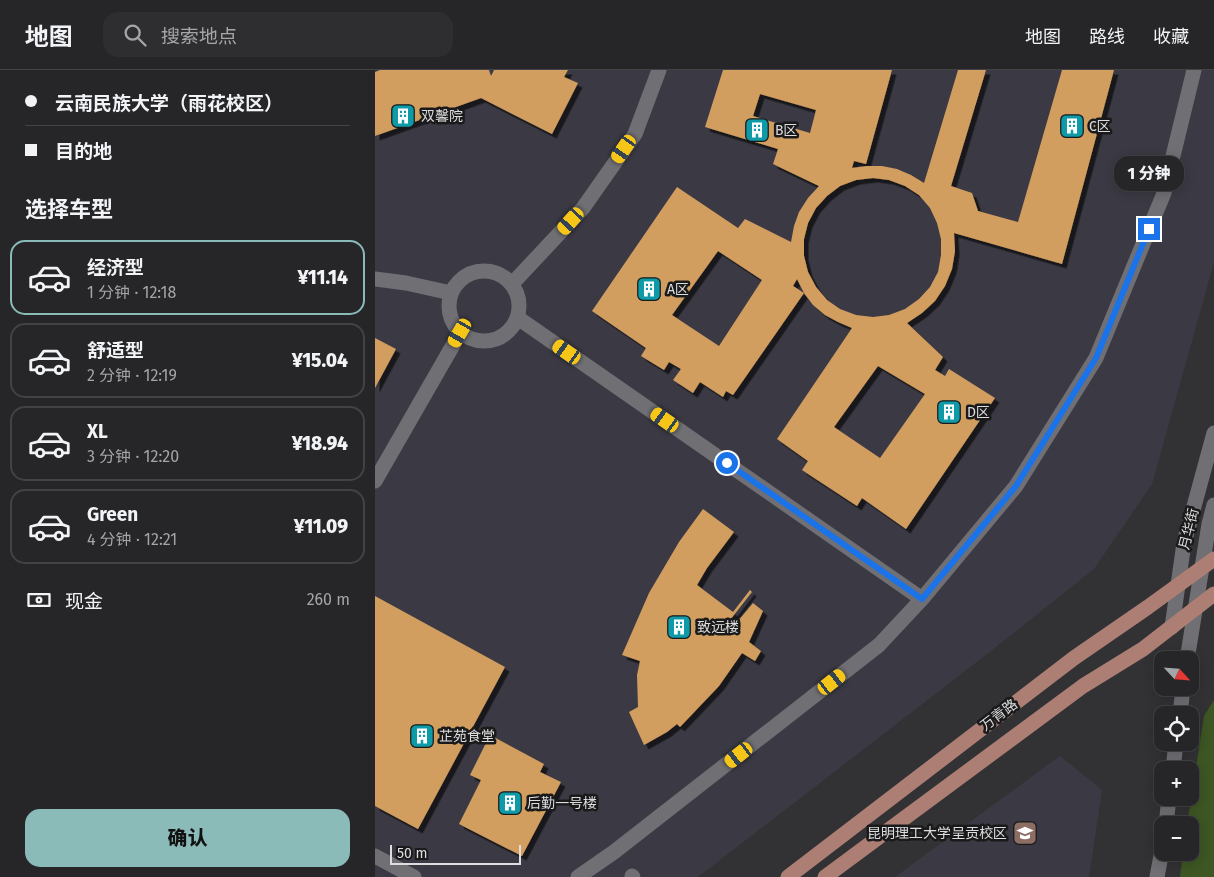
<!DOCTYPE html>
<html lang="zh">
<meta charset="utf-8">
<style>
body{margin:0;font-family:"Fira Sans","Noto Sans SC",sans-serif;background:#2e2e30;color:#f1f3f6;height:100vh;display:flex;flex-direction:column;font-size:19px;white-space:nowrap}
*{box-sizing:border-box;margin:0}
p{font-size:16px;color:#a4a5a8}
.icon{flex:none;width:28px;height:28px;fill:none;stroke:currentColor;stroke-width:2;stroke-linecap:round;stroke-linejoin:round}
.map{position:relative;flex:1;overflow:hidden}
.sheet{display:flex;flex-direction:column;background:#262628;width:375px}
.sheet>*{flex:none}
.guide{display:grid;align-content:center;height:110px;padding:0 25px;background:#262628}
.needle{width:32px;rotate:116deg}
.controls{position:absolute;left:779px;top:581px;display:grid;gap:10px}
.controls a{display:grid;place-items:center;width:45px;height:45px;border-radius:10px;background:#262628;box-shadow:0 2px 12px #0003,0 0 0 1px #424345;font-size:25px}
.scale{position:absolute;left:15px;bottom:12px;width:131px;box-sizing:border-box;padding-left:5px;border:2px solid #dedee0;border-top:0;font-size:14px;line-height:18px;white-space:nowrap;color:#dedee0;-webkit-text-stroke:4px #1a1a1b;paint-order:stroke}
.end{position:absolute;width:22px;height:22px;margin:-11px;border:6px solid #1a73e8;background:#fff;box-shadow:0 0 0 2px #fff}
.from{border-radius:50%}
.bubble{position:absolute;height:35px;border-radius:15px;background:#262628;box-shadow:0 2px 12px #0003,0 0 0 1px #424345;font-size:16px;font-weight:800;line-height:35px;text-align:center}
.car{position:absolute;width:15px;height:30px;margin:-15px -8px;border-radius:6px;box-shadow:0 0 4px 1px #0007;background:linear-gradient(#f5c518 24%,#345 0 40%,#f5c518 0 76%,#345 0 86%,#f5c518 0)}
.guide b{display:flex;align-items:center;gap:18px;height:48px;font-size:19px}
.guide b+b{border-top:1px solid #424345}
.guide i{width:12px;height:12px;background:#f1f3f6}
ul{padding:0;list-style:none}
li{display:flex;align-items:center;gap:15px;height:75px;margin:0 10px 8px;padding:0 15px;border:2px solid #424345;border-radius:15px}
li div{flex:1}
li b{display:block;font-size:19px}
li em{font-style:normal;font-weight:800}
li.selected{border-color:#8bbbb9}
li>.icon{width:45px;height:45px;stroke-width:1.5}
h2{padding:0 25px;font-size:22px;line-height:60px}
.pay{display:flex;align-items:center;gap:12px;height:55px;padding:0 25px;font-size:19px}
.pay p{margin-inline-start:auto}
.cta{display:flex;gap:10px;margin-top:auto;padding:10px 25px}
.cta a{flex:1;height:58px;border-radius:15px;background:#8bbbb9;color:#111;font-size:20px;font-weight:800;line-height:58px;text-align:center}
header{display:flex;align-items:center;gap:30px;box-sizing:border-box;height:70px;padding:0 25px;background:#262628;border-bottom:1px solid #424345}
header strong{font-size:24px}
nav{display:flex;gap:28px;margin-inline-start:auto;font-size:18px}
.search{width:350px;height:45px;background:#2e2e30;display:flex;align-items:center;gap:12px;box-sizing:border-box;padding:0 18px;border-radius:15px;color:#a4a5a8;font-size:19px}
main{display:flex;flex:1;min-height:0}
.map>svg:first-child{display:block}
.built{fill:#3b3a44}
.green{fill:#3d5623}
.building{fill:#d29e5f;fill-rule:evenodd;filter:url(#shadow)}
.lines{fill:none;stroke-linecap:round;stroke-linejoin:round}
.minor{stroke:#706f74;stroke-width:15}
.major{stroke:#ad7f74;stroke-width:15}
.route{stroke:#1a73e8;stroke-width:6}
.labels{text-anchor:middle;dominant-baseline:central;stroke-width:5;stroke-linejoin:round;paint-order:stroke}
.poi-label{font-size:14px;fill:#dedee0;stroke:#1a1a1b;text-anchor:start}
.street-label{font-size:14px;fill:#dedee0;stroke:#1a1a1b}
</style>
<header>
<strong>地图</strong>
<div class="search"><svg class="icon" aria-label="search" viewBox="0 0 24 24"><circle cx="10" cy="10" r="6"/><path d="M15 15l6 6"/></svg>搜索地点</div>
<nav><a>地图</a><a>路线</a><a>收藏</a></nav>
</header>
<main>
<section class="sheet">
<div class="guide">
<b><i class="from"></i>云南民族大学（雨花校区）</b>
<b><i></i>目的地</b>
</div>
<h2>选择车型</h2>
<ul>
<li class="selected"><svg class="icon" aria-label="car" viewBox="0 0 24 24"><path d="M5 17H2v-5l4-1 3-4h7l3 4 3 1v5h-3M9 17h6M6 11h13"/><circle cx="7" cy="17" r="2"/><circle cx="17" cy="17" r="2"/></svg><div><b>经济型</b><p>1 分钟 · 12:18</p></div><em>¥11.14</em></li>
<li><svg class="icon" aria-label="car" viewBox="0 0 24 24"><path d="M5 17H2v-5l4-1 3-4h7l3 4 3 1v5h-3M9 17h6M6 11h13"/><circle cx="7" cy="17" r="2"/><circle cx="17" cy="17" r="2"/></svg><div><b>舒适型</b><p>2 分钟 · 12:19</p></div><em>¥15.04</em></li>
<li><svg class="icon" aria-label="car" viewBox="0 0 24 24"><path d="M5 17H2v-5l4-1 3-4h7l3 4 3 1v5h-3M9 17h6M6 11h13"/><circle cx="7" cy="17" r="2"/><circle cx="17" cy="17" r="2"/></svg><div><b>XL</b><p>3 分钟 · 12:20</p></div><em>¥18.94</em></li>
<li><svg class="icon" aria-label="car" viewBox="0 0 24 24"><path d="M5 17H2v-5l4-1 3-4h7l3 4 3 1v5h-3M9 17h6M6 11h13"/><circle cx="7" cy="17" r="2"/><circle cx="17" cy="17" r="2"/></svg><div><b>Green</b><p>4 分钟 · 12:21</p></div><em>¥11.09</em></li>
</ul>
<div class="pay"><svg class="icon" aria-label="cash" viewBox="0 0 24 24"><path d="M3 7h18v10H3z"/><circle cx="12" cy="12" r="2"/></svg>现金<p>260 m</p></div>
<div class="cta"><a>确认</a></div>
</section>
<div class="map">
<svg width="839" height="807" viewBox="0 0 839 807">
<defs>
<filter id="shadow"><feDropShadow dx="4.5" dy="4.5" stdDeviation="0" flood-color="#0009"/></filter>
</defs>
<rect width="100%" height="100%" fill="#323235"/>
<path class="built" d="M0,0H839V192L777,414L719,499L607,588L323,807H0Z
M685,686L727,720L714,807H520Z"/>
<path class="green" d="M839,630V807H805L808,783L815,782V755H812L829,646Z"/>
<path class="building" d="M5,0H114L116,6L119,0H193L189,7L203,13L177,64L106,28L0,66V2Z
M348,0H517L491,94L479,91L477,98L492,96H507L522,99L536,105L549,113L583,0H611L576,116L597,123L603,141L643,152L687,0H739L687,194L579,163L580,181L577,199L570,216L560,231L547,243L532,253L568,287L560,300L570,306L574,299L620,328L531,459L487,428L482,436L427,400L433,391L402,369L477,258L463,252L450,245L438,235L429,223L358,325L351,321L348,327L325,312L318,323L298,310L306,299L294,292L289,300L266,286L271,278L217,241L302,117L363,158L370,149L416,172L419,156L424,142L433,128L444,116L398,94L403,79L330,57ZM385,24L441,40L435,63L378,46ZM498,108L514,110L530,116L544,125L555,138L562,153L566,169V185L563,202L555,217L544,229L530,239L514,245L498,247L481,245L465,239L452,230L441,217L433,202L429,186V169L433,153L441,138L452,126L465,116L481,110ZM343,181L387,210L344,276L297,245ZM422,209L429,223L418,216ZM503,296L550,324L505,388L459,357Z
M0,268L21,279L0,318Z
M328,439L359,462L332,498L322,515L358,542L375,520L377,522L348,559L353,563L378,533L388,541L374,572L386,581L380,591L367,583L344,616L305,657L302,654L292,662L269,675L254,642L263,637L262,605L265,591L247,585L274,523L304,472Z
M0,526L130,597L43,759L0,736Z
M115,665L169,694L165,702L186,712L147,786L84,754L106,710L95,705Z"/>
<g class="lines">
<path class="minor" d="M74 236a35 35 0 1 1 70 0a35 35 0 1 1-70 0Z
M0,209L31,213L76,223
M137,214L208,138L260,64L284,0
M143,248L547,529
M0,411L85,263
M797,557L809,473L839,363
M812,590L834,454L839,435
M805,645L808,618
M798,700L801,672
M791,755L794,728
M0,786L39,807
M257,806L258,807
M203,807L239,782L504,575L547,529L641,416L721,288L789,123L819,0
M782,807L788,775"/>
<path class="major" d="M413,807L699,588L773,537L839,489
M450,807L708,616L768,579L839,524"/>
</g>
<g class="lines">
<path class="route" d="M352,393L547,529L641,416L721,288L774,159"/>
</g>
<defs>
<g id="building-square" transform="scale(1.25)"><rect x="-9" y="-9" width="18" height="18" rx="4" fill="#0f9aa8" stroke="#1a1a1b"/><path d="M-4-6H4V6H1V3H-1V6H-4ZM-2.5-4.3h1.7v1.8h-1.7ZM.8-4.3h1.7v1.8H.8ZM-2.5-1h1.7V.8h-1.7ZM.8-1h1.7V.8H.8Z" fill="#fff"/></g>
<g id="university-square" transform="scale(1.25)"><rect x="-9" y="-9" width="18" height="18" rx="4" fill="#8d6e63" stroke="#1a1a1b"/><path d="M0-5L7-2L0 1L-7-2ZM-4 1L0 2.5L4 1V4Q0 6-4 4Z" fill="#fff"/></g>
</defs>
<g fill-rule="evenodd">
<use href="#building-square" x="28" y="46"/>
<use href="#building-square" x="697" y="56"/>
<use href="#building-square" x="382" y="60"/>
<use href="#building-square" x="274" y="219"/>
<use href="#building-square" x="574" y="342"/>
<use href="#building-square" x="304" y="557"/>
<use href="#building-square" x="47" y="666"/>
<use href="#building-square" x="135" y="733"/>
<use href="#university-square" x="650" y="763"/>
</g>
<g class="labels">
<g class="poi-label">
<text x="46" y="46">双馨院</text>
<text x="714" y="56">C区</text>
<text x="400" y="60">B区</text>
<text x="292" y="219">A区</text>
<text x="592" y="342">D区</text>
<text x="322" y="557">致远楼</text>
<text x="64" y="666">芷苑食堂</text>
<text x="152" y="733">后勤一号楼</text>
<text x="632" y="763" text-anchor="end">昆明理工大学呈贡校区</text>
</g>
<g class="street-label">
<text transform="translate(814 459) rotate(-76)">月华街</text>
<text transform="translate(624 645) rotate(-37)">万青路</text>
</g>
</g>
</svg>
<div class="controls">
<a><svg class="needle" viewBox="-14 -14 28 28"><path d="M0-13l5 13h-10z" fill="#e53935"/><path d="M0 13l5-13h-10z" fill="#a4a5a8"/></svg></a>
<a><svg class="icon" aria-label="locate" viewBox="0 0 24 24"><circle cx="12" cy="12" r="6"/><path d="M12 2v4M12 18v4M2 12h4M18 12h4"/></svg></a>
<a>+</a>
<a>−</a>
</div>
<div class="scale">50 m</div>
<i class="end from" style="left:352px;top:393px"></i>
<i class="end" style="left:774px;top:159px"></i>
<div class="bubble" style="left:739px;top:86px;width:70px">1 分钟</div>
<i class="car" style="left:249px;top:79px;rotate:215deg"></i>
<i class="car" style="left:196px;top:151px;rotate:222deg"></i>
<i class="car" style="left:85px;top:263px;rotate:210deg"></i>
<i class="car" style="left:192px;top:282px;rotate:305deg"></i>
<i class="car" style="left:290px;top:350px;rotate:305deg"></i>
<i class="car" style="left:457px;top:612px;rotate:52deg"></i>
<i class="car" style="left:364px;top:685px;rotate:232deg"></i>
</div>
</main>
